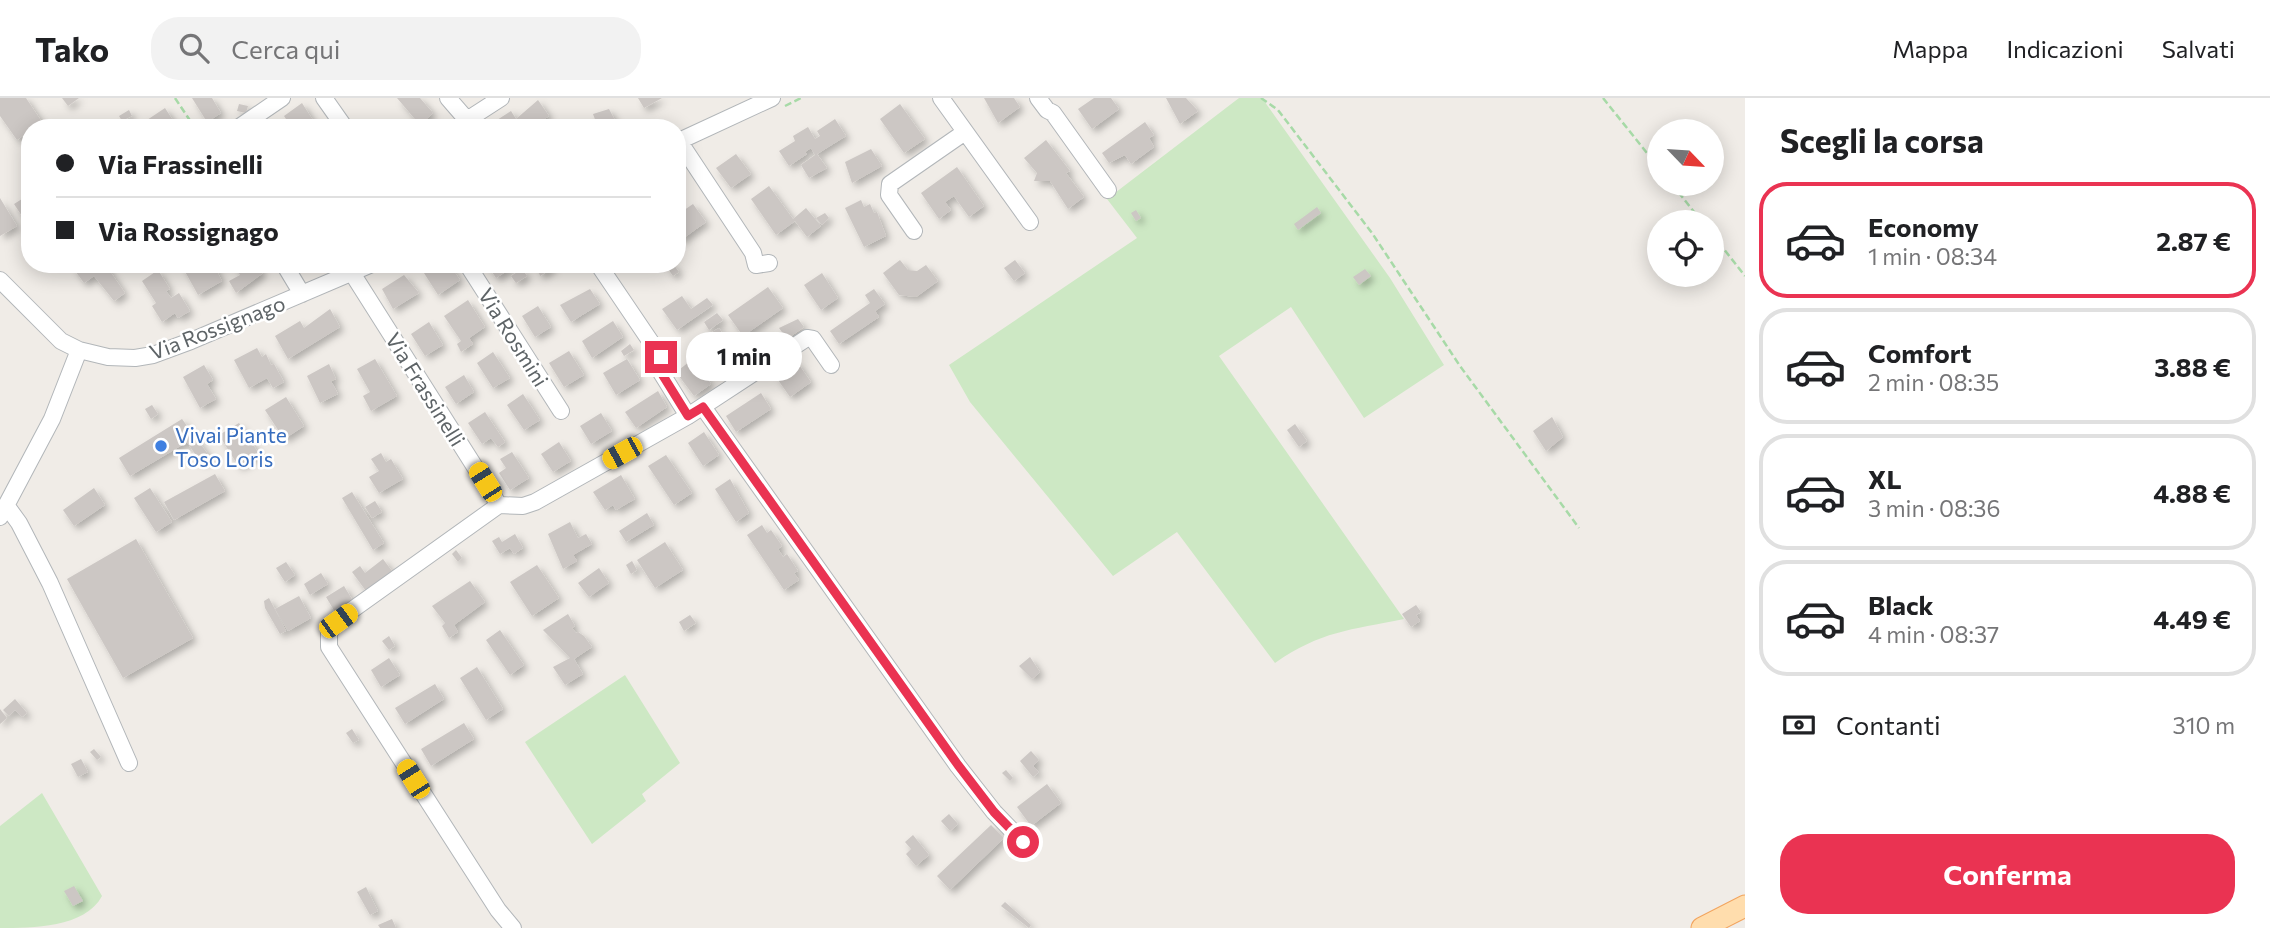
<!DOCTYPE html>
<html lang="it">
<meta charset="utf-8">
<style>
body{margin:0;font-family:Commissioner,sans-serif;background:#f2f2f2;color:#202124;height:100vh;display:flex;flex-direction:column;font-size:26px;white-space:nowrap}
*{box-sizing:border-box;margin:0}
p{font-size:23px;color:#757577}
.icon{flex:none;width:38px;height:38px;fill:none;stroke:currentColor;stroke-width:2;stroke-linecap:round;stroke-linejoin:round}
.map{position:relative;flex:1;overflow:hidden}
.side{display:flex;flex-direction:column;background:#fff;width:525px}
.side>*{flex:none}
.hud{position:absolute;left:21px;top:21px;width:665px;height:154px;border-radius:28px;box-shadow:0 4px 18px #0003;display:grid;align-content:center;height:154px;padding:0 35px;background:#fff}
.needle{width:46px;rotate:115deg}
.controls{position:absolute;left:1647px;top:21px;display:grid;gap:14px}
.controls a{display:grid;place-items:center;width:77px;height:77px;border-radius:50%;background:#fff;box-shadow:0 4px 18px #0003;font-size:35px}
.end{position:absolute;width:32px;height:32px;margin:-16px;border:9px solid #ea3352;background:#fff;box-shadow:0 0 0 4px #fff}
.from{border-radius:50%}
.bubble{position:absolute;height:49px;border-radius:24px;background:#fff;box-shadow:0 4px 18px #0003;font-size:23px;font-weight:700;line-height:49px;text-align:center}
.car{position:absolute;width:21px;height:42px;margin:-21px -10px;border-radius:9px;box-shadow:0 0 5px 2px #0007;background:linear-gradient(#f5c518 24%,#345 0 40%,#f5c518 0 76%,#345 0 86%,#f5c518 0)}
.hud b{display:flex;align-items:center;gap:24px;height:66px;font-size:26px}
.hud b+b{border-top:2px solid #e0e0e0}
.hud i{width:18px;height:18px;background:#202124}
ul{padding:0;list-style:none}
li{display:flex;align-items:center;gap:21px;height:116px;margin:0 14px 10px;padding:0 21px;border:4px solid #e0e0e0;border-radius:28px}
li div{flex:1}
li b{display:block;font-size:26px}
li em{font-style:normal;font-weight:700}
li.selected{border-color:#ea3352}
li>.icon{width:63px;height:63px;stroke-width:1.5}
h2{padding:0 35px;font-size:32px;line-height:84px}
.pay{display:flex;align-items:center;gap:18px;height:77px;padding:0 35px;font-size:26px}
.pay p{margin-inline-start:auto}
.primary-button{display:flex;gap:14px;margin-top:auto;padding:14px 35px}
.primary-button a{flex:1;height:80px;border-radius:28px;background:#ea3352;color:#fff;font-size:28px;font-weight:700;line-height:80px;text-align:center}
header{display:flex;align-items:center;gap:42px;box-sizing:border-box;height:98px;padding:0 35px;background:#fff;border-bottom:2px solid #e0e0e0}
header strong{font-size:33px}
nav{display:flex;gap:38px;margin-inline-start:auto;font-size:24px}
.search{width:490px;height:63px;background:#f2f2f2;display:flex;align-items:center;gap:18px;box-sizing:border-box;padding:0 24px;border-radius:28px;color:#757577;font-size:26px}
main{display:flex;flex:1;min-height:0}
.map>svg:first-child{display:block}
.green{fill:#cde8c4}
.building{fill:#ccc7c4;filter:url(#shadow)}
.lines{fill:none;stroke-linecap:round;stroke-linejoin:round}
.minor-casing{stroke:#b2b6b9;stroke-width:18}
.major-casing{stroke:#f2a45e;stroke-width:23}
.path{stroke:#a7daa7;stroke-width:2.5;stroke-dasharray:7 3.5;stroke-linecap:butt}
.minor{stroke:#fff;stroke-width:16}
.major{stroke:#ffddad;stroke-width:21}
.route{stroke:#ea3352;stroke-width:9}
.shop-dot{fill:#3f7fe0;stroke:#fff;stroke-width:2.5}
.labels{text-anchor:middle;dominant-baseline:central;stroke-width:5;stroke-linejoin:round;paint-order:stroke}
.street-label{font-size:21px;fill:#5e6467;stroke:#fff}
.shop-label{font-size:21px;fill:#366cbe;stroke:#fff;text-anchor:start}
</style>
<header>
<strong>Tako</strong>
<div class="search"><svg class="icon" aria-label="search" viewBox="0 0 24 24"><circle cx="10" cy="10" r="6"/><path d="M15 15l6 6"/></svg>Cerca qui</div>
<nav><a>Mappa</a><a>Indicazioni</a><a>Salvati</a></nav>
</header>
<main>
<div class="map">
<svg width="1745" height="830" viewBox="0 0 1745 830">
<defs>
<filter id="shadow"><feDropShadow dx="4" dy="4" stdDeviation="3.5" flood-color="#0004"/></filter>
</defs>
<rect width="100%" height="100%" fill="#f0ece7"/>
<path class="green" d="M1239,0H1262L1390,180L1444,267L1364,320L1291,209L1219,258L1404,521C1350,532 1321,533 1275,565L1177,434L1113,478L970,304L949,267L1137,140L1107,101Z
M625,577L680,665L642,696L646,703L592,746L525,644Z
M42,695L102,798C85,830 32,830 0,830V728Z"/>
<path class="building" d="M0,0H26L42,24L17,42L0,18Z
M62,0H79L68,8Z
M192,0H212L221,15L207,24Z
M397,0H420L433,15L420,27Z
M638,0H662L644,10Z
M984,0H1014L1020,9L998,25Z
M1094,0H1111L1119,11L1092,31L1078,11Z
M1166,0H1186L1198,13L1180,26Z
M538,2L549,18L531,30H502L497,22L511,13L516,21Z
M302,5L318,30H292L284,18Z
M239,6L248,8L246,15L237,13Z
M900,6L925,41L904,55L880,21Z
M165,10L176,27L143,30L141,26Z
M609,11L619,30H589L597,27L593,16Z
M129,12L132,18L122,23L119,18Z
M835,21L846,38L817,56L827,70L809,80L801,67L815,57L811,50L805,54L807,56L789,68L779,53L795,43L793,38L808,29L815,41L820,38L817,33Z
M1145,24L1154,37L1149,40L1154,49L1131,66L1125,57L1109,65L1102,55Z
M1046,42L1070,73L1066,75L1084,99L1068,111L1050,83H1034L1037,75L1024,60Z
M871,51L882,68L852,85L845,64Z
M736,56L751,76L731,90L716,70Z
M957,69L984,108L969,119L954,98L945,104L951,112L939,121L921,95Z
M769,88L793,121L806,110L821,128L807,139L795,123L776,137L751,101Z
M30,96V117L24,121L14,106Z
M0,100L17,128L0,138Z
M861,102L864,109L870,106L874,115L877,114L886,138L864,149L845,110Z
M693,106L706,124L678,144L677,117Z
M1317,109L1321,115L1298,132L1294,126Z
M1136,112L1141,120L1136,123L1131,115Z
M825,115L829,120L822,127L816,120Z
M900,162L908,172L917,173L926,167L938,183L916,199L899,197L883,175Z
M1015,162L1025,175L1014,183L1004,170Z
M78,166H105L125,195L114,203L94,178L84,185L73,170Z
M185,166H213L222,183L198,197L182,168Z
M234,166H257L263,175L236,195L229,183L240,177Z
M437,166L441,172L450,167L460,182L438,197L424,175Z
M487,166H511L513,169L496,180Z
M536,166H550L553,170L540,178Z
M669,166H673L679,174L673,178L666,168Z
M522,171L527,178L516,185L511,178Z
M1365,171L1371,178L1359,187L1353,179Z
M158,172L170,191L166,193L171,200L179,195L190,213L178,220L175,215L162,224L152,208L156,205L142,183Z
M822,175L838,200L821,212L804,187Z
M404,177L419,195L393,211L382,191Z
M768,189L783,210L743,238L728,217Z
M590,191L600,206L571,224L560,207Z
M874,191L885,206L875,213L879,219L839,246L830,233L870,205L865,197Z
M682,198L691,211L707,200L713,207L677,232L662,211Z
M468,202L485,229L469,240L473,246L461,254L457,246L461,243L444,218Z
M538,208L551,229L535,239L522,218Z
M330,211L340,229L288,261L275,238L300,223L304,230Z
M717,215L723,222L709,232L704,224Z
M798,221L804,229L787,241L779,230Z
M613,223L623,239L592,260L582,243Z
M429,224L443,247L425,258L411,236Z
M719,230L738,261L746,255L752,264L738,273L735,268L724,274L702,240Z
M630,246L634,252L624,258L621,253Z
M257,250L262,259L266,256L271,267L274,266L284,284L273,290L267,280L249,290L234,262Z
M569,253L584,277L564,289L549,265Z
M493,254L510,280L493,290L477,265Z
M375,261L397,298L371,313L363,298L370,294L357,271Z
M627,261L640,282L616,297L603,275Z
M693,261L711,286L694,298L676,274Z
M797,264L811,284L790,299L776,279Z
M329,266L336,281L331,283L338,296L320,305L307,278Z
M204,267L213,282L207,286L216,301L200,310L183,279Z
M464,277L474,294L456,306L445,289Z
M658,293L667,309L636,330L625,314Z
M761,295L771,311L736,334L726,318Z
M523,296L540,322L524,332L507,307Z
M286,299L304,328L284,341L265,312Z
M152,307L158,316L151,321L145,311Z
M485,314L505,344L498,349L491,340L482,346L468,325Z
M601,315L612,333L591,346L580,328Z
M1552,319L1563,339L1546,353L1533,333Z
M182,321L210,359L201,365L187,344L130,378L119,360Z
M239,325L259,356L239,369L219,337Z
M1295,326L1307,343L1299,349L1287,332Z
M704,334L719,357L703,368L688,345Z
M559,344L571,363L553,374L541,356Z
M512,354L529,380L510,392L499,375L506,370L500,361Z
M381,355L386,364L391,361L403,381L379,395L369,379L379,373L371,361Z
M666,357L692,395L674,407L648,368Z
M215,376L225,393L174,422L164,404Z
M621,377L635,401L616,412L613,407L605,412L593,394Z
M730,381L749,415L736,424L715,391Z
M94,390L105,407L74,428L63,412Z
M150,390L172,424L156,434L134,400Z
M352,394L384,445L373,452L342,400Z
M375,403L382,414L372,420L365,409Z
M647,415L654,427L626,444L619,433Z
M570,424L578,440L586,436L592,446L573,457L577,463L563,471L548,436Z
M762,427L767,435L771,432L782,448L778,451L783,459L787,456L798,473L794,475L799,482L784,492L747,437Z
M515,436L523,450L514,456L510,450L500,456L492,443L499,439L502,444Z
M136,441L193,540L123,580L67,481Z
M665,444L683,472L655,490L637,462Z
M456,452L462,460L458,464L452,456Z
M383,461L392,473L366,493L352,474L360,468L365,475Z
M632,463L637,472L631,476L626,467Z
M286,464L295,477L285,484L276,470Z
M537,467L559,500L532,518L510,484Z
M599,470L609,485L589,499L578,485Z
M321,475L328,486L310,497L304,486Z
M470,483L485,504L454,527L458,534L449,540L442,528L445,525L432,508Z
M344,488L353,503L335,514L326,499Z
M299,498L311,520L288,533L275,511Z
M269,500L286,533L280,536L265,510L264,503Z
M1416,507L1421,514L1416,517L1420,523L1411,529L1402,516Z
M568,516L575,528L572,530L576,535L578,534L584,538L592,549L574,561L583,576L565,587L553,569L570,560L543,532Z
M690,517L696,525L684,533L679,524Z
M500,532L524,567L510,577L486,542Z
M389,538L395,548L389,552L382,543Z
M1030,559L1040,574L1032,581L1019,568Z
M389,560L400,577L381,589L371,572Z
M477,569L503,611L486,622L460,580Z
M435,586L444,601L405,626L395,610Z
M15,601L27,615L22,619L15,612L9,618L3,612Z
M0,611L7,620L0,626Z
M464,625L474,641L431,668L421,651Z
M352,631L359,642L353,645L346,635Z
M94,651L101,659L97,662L90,654Z
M1031,653L1039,662L1033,668L1039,674L1033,679L1020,663Z
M81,661L88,674L78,679L71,666Z
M1006,672L1013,680L1010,683L1002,675Z
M1047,686L1061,705L1031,728L1017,709Z
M949,716L958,726L950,733L941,723Z
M991,727L1004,740L950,792L937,778Z
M913,737L929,757L916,768L906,756L911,751L905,744Z
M74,788L83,803L73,808L64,793Z
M366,789L378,813L370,817L357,794Z
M1005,804L1031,827L1029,830L1001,808Z
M392,821L396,830H380L378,827Z"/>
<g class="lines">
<g class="minor-casing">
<path id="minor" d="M324,0L343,27
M448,0L474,30
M941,0L1030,124
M1038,0L1047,12L1053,15L1108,92
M467,22L501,0
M238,30L282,0
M679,43L753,155L756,167L769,165
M677,44L772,0
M914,133L889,97L890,86L965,34
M284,166L302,196
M467,166L561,313
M598,166L661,259L657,268L688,318L807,240L813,241L831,267
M352,175L499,407L338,522L329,535V549L498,812L513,830
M0,182L61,243L79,252L108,259L135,260L153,257L191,243L372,166
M703,309L958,668L994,714L1023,744
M6,407L19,425L50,485L129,665
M499,407L523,408L535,404L688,318
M0,419L52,321L79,252"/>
</g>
<g class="major-casing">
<path id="major" d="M1702,830L1745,808"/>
</g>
<path class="path" d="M175,0L195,30
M1261,0L1278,12L1372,135L1460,268L1579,430
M1603,0L1659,70
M785,8L801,0
M1672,86L1702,124
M1712,136L1745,178"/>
<use href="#minor" class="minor"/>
<use href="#major" class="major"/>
</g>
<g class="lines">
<path class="route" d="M661,259L657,268L688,318L703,309L958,667L994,714L1023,744"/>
</g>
<circle class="shop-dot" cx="161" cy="348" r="7"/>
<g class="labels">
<g class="street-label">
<text transform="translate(217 229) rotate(-21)">Via Rossignago</text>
<text transform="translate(514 239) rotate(58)">Via Rosmini</text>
<text transform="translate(426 291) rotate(58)">Via Frassinelli</text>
</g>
<g class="shop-label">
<text x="175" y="336">Vivai Piante<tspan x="175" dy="24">Toso Loris</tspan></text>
</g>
</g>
</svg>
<div class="controls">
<a><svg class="needle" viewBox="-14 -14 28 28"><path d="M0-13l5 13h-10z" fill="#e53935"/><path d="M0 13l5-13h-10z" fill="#757577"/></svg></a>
<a><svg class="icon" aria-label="locate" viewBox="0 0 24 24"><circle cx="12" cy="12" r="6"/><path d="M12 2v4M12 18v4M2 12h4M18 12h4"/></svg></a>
</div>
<i class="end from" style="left:1023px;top:744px"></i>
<i class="end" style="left:661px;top:259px"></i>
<div class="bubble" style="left:686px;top:234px;width:116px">1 min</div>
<i class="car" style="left:622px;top:355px;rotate:241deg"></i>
<i class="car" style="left:485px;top:384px;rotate:328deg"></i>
<i class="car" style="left:338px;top:523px;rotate:54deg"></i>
<i class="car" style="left:413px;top:681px;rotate:328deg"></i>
<div class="hud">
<b><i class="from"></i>Via Frassinelli</b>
<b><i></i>Via Rossignago</b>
</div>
</div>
<section class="side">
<h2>Scegli la corsa</h2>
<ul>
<li class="selected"><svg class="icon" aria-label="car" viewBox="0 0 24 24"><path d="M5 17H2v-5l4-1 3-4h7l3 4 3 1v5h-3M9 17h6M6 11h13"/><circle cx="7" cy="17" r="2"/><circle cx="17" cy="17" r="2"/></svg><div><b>Economy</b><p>1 min · 08:34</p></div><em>2.87 €</em></li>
<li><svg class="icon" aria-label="car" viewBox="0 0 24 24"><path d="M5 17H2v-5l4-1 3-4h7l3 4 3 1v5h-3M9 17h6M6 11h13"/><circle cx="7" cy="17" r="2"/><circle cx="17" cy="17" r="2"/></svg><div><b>Comfort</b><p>2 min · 08:35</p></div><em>3.88 €</em></li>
<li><svg class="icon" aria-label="car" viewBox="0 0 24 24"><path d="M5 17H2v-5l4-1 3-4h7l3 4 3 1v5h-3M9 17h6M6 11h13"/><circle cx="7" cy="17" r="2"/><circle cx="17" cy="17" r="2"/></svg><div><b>XL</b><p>3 min · 08:36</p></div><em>4.88 €</em></li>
<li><svg class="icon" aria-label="car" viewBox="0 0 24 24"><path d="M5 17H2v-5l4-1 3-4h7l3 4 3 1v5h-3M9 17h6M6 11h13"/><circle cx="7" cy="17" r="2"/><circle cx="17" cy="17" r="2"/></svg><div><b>Black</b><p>4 min · 08:37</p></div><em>4.49 €</em></li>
</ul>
<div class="pay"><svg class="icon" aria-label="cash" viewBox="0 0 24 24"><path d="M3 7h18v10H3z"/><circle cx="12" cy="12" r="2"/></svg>Contanti<p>310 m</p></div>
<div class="primary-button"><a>Conferma</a></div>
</section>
</main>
